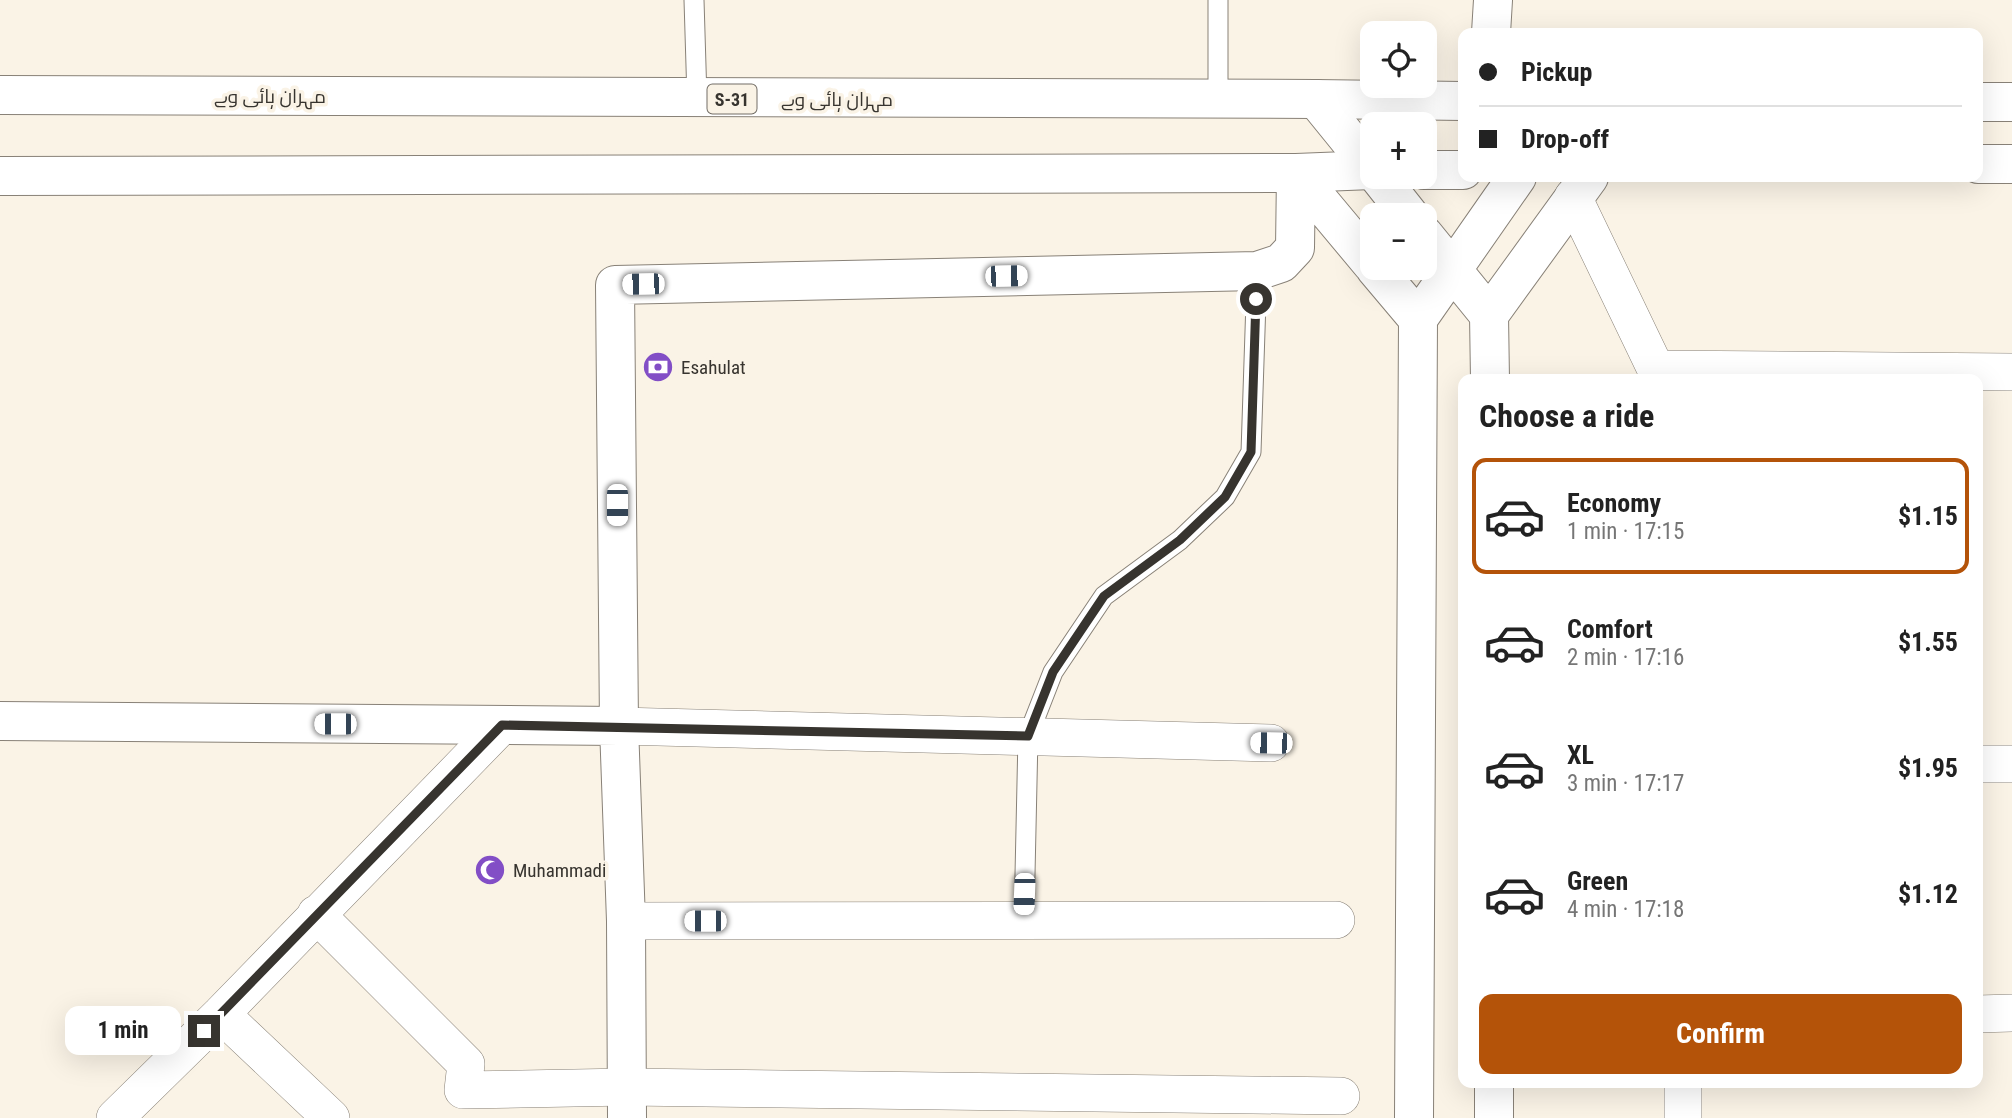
<!DOCTYPE html>
<meta charset="utf-8">
<style>
body{margin:0;font-family:"Roboto Condensed",Cairo,sans-serif;background:#f6f6f6;color:#222;height:100vh;display:flex;flex-direction:column;font-size:26px;white-space:nowrap}
*{box-sizing:border-box;margin:0}
p{font-size:23px;color:#767676}
.icon{flex:none;width:38px;height:38px;fill:none;stroke:currentColor;stroke-width:2;stroke-linecap:round;stroke-linejoin:round}
.map{position:relative;flex:1;overflow:hidden}
.drawer{position:absolute;left:1458px;top:374px;width:525px;height:714px;display:flex;flex-direction:column;background:#fff;border-radius:14px;box-shadow:0 7px 28px #0002}
.drawer>*{flex:none}
.guide{position:absolute;left:1458px;top:28px;width:525px;height:154px;border-radius:14px;box-shadow:0 7px 28px #0002;display:grid;align-content:center;height:154px;padding:0 21px;background:#fff}
.buttons{position:absolute;left:1360px;top:21px;display:grid;gap:14px}
.buttons a{display:grid;place-items:center;width:77px;height:77px;border-radius:14px;background:#fff;box-shadow:0 7px 28px #0002;font-size:35px}
.end{position:absolute;width:32px;height:32px;margin:-16px;border:9px solid #37342f;background:#fff;box-shadow:0 0 0 4px #fff}
.from{border-radius:50%}
.bubble{position:absolute;height:49px;border-radius:14px;background:#fff;box-shadow:0 7px 28px #0002;font-size:23px;font-weight:700;line-height:49px;text-align:center}
.car{position:absolute;width:21px;height:42px;margin:-21px -10px;border-radius:9px;box-shadow:0 0 5px 2px #0007;background:linear-gradient(#fff 24%,#345 0 40%,#fff 0 76%,#345 0 86%,#fff 0)}
.guide b{display:flex;align-items:center;gap:24px;height:66px;font-size:26px}
.guide b+b{border-top:2px solid #e0e0e0}
.guide i{width:18px;height:18px;background:#222}
ul{padding:0;list-style:none}
li{display:flex;align-items:center;gap:21px;height:116px;margin:0 14px 10px;padding:0 7px;border:4px solid transparent;border-radius:14px}
li div{flex:1}
li b{display:block;font-size:26px}
li em{font-style:normal;font-weight:700}
li.selected{border-color:#b45309}
li>.icon{width:63px;height:63px;stroke-width:1.5}
h2{padding:0 21px;font-size:32px;line-height:84px}
.action{display:flex;gap:14px;margin-top:auto;padding:14px 21px}
.action a{flex:1;height:80px;border-radius:14px;background:#b45309;color:#fff;font-size:28px;font-weight:700;line-height:80px;text-align:center}
.map>svg:first-child{display:block}
.lines{fill:none;stroke-linecap:round;stroke-linejoin:round}
.service-casing{stroke:#888177;stroke-width:21}
.minor-casing{stroke:#888177;stroke-width:38}
.tertiary-casing{stroke:#888177;stroke-width:40}
.primary-casing{stroke:#888177;stroke-width:40}
.service{stroke:#fff;stroke-width:19}
.minor{stroke:#fff;stroke-width:37}
.tertiary{stroke:#fff;stroke-width:38}
.primary{stroke:#fff;stroke-width:38}
.route{stroke:#37342f;stroke-width:9}
.labels{text-anchor:middle;dominant-baseline:central;stroke-width:7;stroke-linejoin:round;paint-order:stroke}
.shield{fill:#faf3e6;stroke:#726d66;stroke-width:2}
.shield-label{font-size:18px;font-weight:bold;fill:#37342f}
.street-label{font-size:19px;fill:#37342f;stroke:#faf3e6}
.poi-label{font-size:19px;fill:#37342f;stroke:#faf3e6;text-anchor:start}
</style>
<div class="map">
<svg width="2012" height="1118" viewBox="0 0 2012 1118">
<rect width="100%" height="100%" fill="#faf3e6"/>
<g class="lines">
<g class="service-casing">
<path id="service" d="M694,0L697,99
M1218,0V99
M1024,921L1028,736L1053,672L1104,596L1180,540L1225,497L1251,452L1257,271"/>
</g>
<g class="minor-casing">
<path id="minor" d="M1573,197L1661,380
M1656,369L2012,372
M619,726L1271,743
M1978,764H2012
M316,914L466,1064L463,1090L627,1087L1341,1096
M626,921L1336,920
M221,1014L331,1118
M1978,1014L2012,1013
M115,1118L221,1014L502,725
M1683,1118V1083"/>
</g>
<g class="tertiary-casing">
<path id="tertiary" d="M1491,33L1493,0
M1316,99L1372,168
M1296,173L1372,264
M1379,177L1409,215
M1424,235L1489,315L1490,380
M1375,268L1418,319
M1489,315L1589,177
M0,721L619,726
M1494,1083V1118
M627,1118L626,921L619,726L615,285L1257,271L1281,263L1295,248L1296,173
M1414,1118L1418,319L1517,177"/>
</g>
<g class="primary-casing">
<path id="primary" d="M0,95L1316,99L1463,101
M1978,102H2012
M1978,164H2012
M1424,170H1463
M0,176L1296,173L1372,170"/>
</g>
<use href="#service" class="service"/>
<use href="#minor" class="minor"/>
<use href="#tertiary" class="tertiary"/>
<use href="#primary" class="primary"/>
</g>
<g class="lines">
<path class="route" d="M204,1031L502,725L1028,736L1053,672L1104,596L1180,540L1225,497L1251,452L1256,299"/>
</g>
<defs>
<g id="bank-disc" transform="scale(1.575)"><circle r="9.5" fill="#824ec6" stroke="#faf3e6"/><path d="M-6-4H6V4H-6ZM0-2.3a2.3 2.3 0 1 0 0 4.6a2.3 2.3 0 1 0 0-4.6Z" fill="#fff"/></g>
<g id="mosque-disc" transform="scale(1.575)"><circle r="9.5" fill="#824ec6" stroke="#faf3e6"/><path d="M3.5-4.9A6 6 0 1 0 3.5 4.9A5 5 0 1 1 3.5-4.9Z" fill="#fff"/></g>
</defs>
<g fill-rule="evenodd">
<use href="#bank-disc" x="658" y="367"/>
<use href="#mosque-disc" x="490" y="870"/>
</g>
<g class="labels">
<rect class="shield" x="707.5" y="84.5" width="49" height="29" rx="5"/>
<g class="shield-label">
<text x="732" y="99">S-31</text>
</g>
<g class="street-label">
<text x="270" y="96">مہران ہائی وے</text>
<text x="837" y="99">مہران ہائی وے</text>
</g>
<g class="poi-label">
<text x="681" y="367">Esahulat</text>
<text x="513" y="870">Muhammadi</text>
</g>
</g>
</svg>
<div class="buttons">
<a><svg class="icon" aria-label="locate" viewBox="0 0 24 24"><circle cx="12" cy="12" r="6"/><path d="M12 2v4M12 18v4M2 12h4M18 12h4"/></svg></a>
<a>+</a>
<a>−</a>
</div>
<i class="end from" style="left:1256px;top:299px"></i>
<i class="end" style="left:204px;top:1031px"></i>
<div class="bubble" style="left:65px;top:1006px;width:116px">1 min</div>
<i class="car" style="left:1006px;top:276px;rotate:89deg"></i>
<i class="car" style="left:643px;top:284px;rotate:269deg"></i>
<i class="car" style="left:617px;top:505px;rotate:180deg"></i>
<i class="car" style="left:335px;top:724px;rotate:270deg"></i>
<i class="car" style="left:1271px;top:743px;rotate:271deg"></i>
<i class="car" style="left:1024px;top:894px;rotate:182deg"></i>
<i class="car" style="left:705px;top:921px;rotate:270deg"></i>
<div class="guide">
<b><i class="from"></i>Pickup</b>
<b><i></i>Drop-off</b>
</div>
<section class="drawer">
<h2>Choose a ride</h2>
<ul>
<li class="selected"><svg class="icon" aria-label="car" viewBox="0 0 24 24"><path d="M5 17H2v-5l4-1 3-4h7l3 4 3 1v5h-3M9 17h6M6 11h13"/><circle cx="7" cy="17" r="2"/><circle cx="17" cy="17" r="2"/></svg><div><b>Economy</b><p>1 min · 17:15</p></div><em>$1.15</em></li>
<li><svg class="icon" aria-label="car" viewBox="0 0 24 24"><path d="M5 17H2v-5l4-1 3-4h7l3 4 3 1v5h-3M9 17h6M6 11h13"/><circle cx="7" cy="17" r="2"/><circle cx="17" cy="17" r="2"/></svg><div><b>Comfort</b><p>2 min · 17:16</p></div><em>$1.55</em></li>
<li><svg class="icon" aria-label="car" viewBox="0 0 24 24"><path d="M5 17H2v-5l4-1 3-4h7l3 4 3 1v5h-3M9 17h6M6 11h13"/><circle cx="7" cy="17" r="2"/><circle cx="17" cy="17" r="2"/></svg><div><b>XL</b><p>3 min · 17:17</p></div><em>$1.95</em></li>
<li><svg class="icon" aria-label="car" viewBox="0 0 24 24"><path d="M5 17H2v-5l4-1 3-4h7l3 4 3 1v5h-3M9 17h6M6 11h13"/><circle cx="7" cy="17" r="2"/><circle cx="17" cy="17" r="2"/></svg><div><b>Green</b><p>4 min · 17:18</p></div><em>$1.12</em></li>
</ul>
<div class="action"><a>Confirm</a></div>
</section>
</div>
